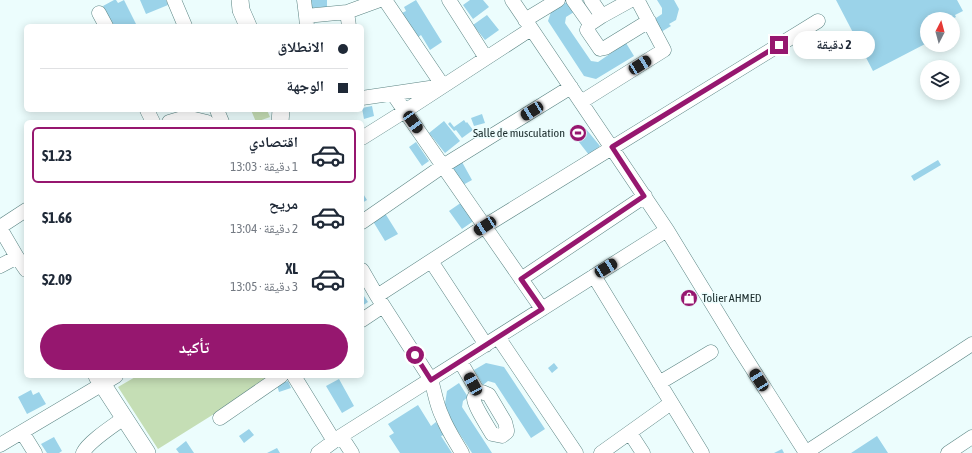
<!DOCTYPE html>
<html lang="ar">
<meta charset="utf-8">
<style>
body{margin:0;font-family:"Asap Condensed","Noto Naskh Arabic",sans-serif;background:#f2f2f3;color:#1f2937;direction:rtl;height:100vh;display:flex;flex-direction:column;font-size:15px;white-space:nowrap}
*{box-sizing:border-box;margin:0}
p{font-size:13px;color:#747a83}
.icon{flex:none;width:22px;height:22px;fill:none;stroke:currentColor;stroke-width:2;stroke-linecap:round;stroke-linejoin:round}
.map{position:relative;flex:1;overflow:hidden;direction:ltr}
.drawer{position:absolute;left:24px;top:120px;width:340px;height:258px;display:flex;flex-direction:column;background:#fff;border-radius:6px;box-shadow:0 2px 10px #0003;direction:rtl}
.drawer>*{flex:none}
.hud{position:absolute;left:24px;top:24px;width:340px;height:88px;border-radius:6px;box-shadow:0 2px 10px #0003;direction:rtl;display:grid;align-content:center;height:88px;padding:0 16px;background:#fff}
.needle{width:26px;rotate:6deg}
.controls{position:absolute;left:920px;top:12px;display:grid;gap:8px}
.controls a{display:grid;place-items:center;width:40px;height:40px;border-radius:50%;background:#fff;box-shadow:0 2px 10px #0003;font-size:20px}
.end{position:absolute;width:18px;height:18px;margin:-9px;border:5px solid #96176f;background:#fff;box-shadow:0 0 0 2px #fff}
.from{border-radius:50%}
.bubble{position:absolute;height:28px;border-radius:14px;background:#fff;box-shadow:0 2px 10px #0003;font-size:13px;font-weight:700;line-height:28px;text-align:center;direction:rtl}
.car{position:absolute;width:12px;height:24px;margin:-12px -6px;border-radius:5px;box-shadow:0 0 3px 1px #0007;background:linear-gradient(#222 24%,#8ab4d8 0 40%,#222 0 76%,#8ab4d8 0 86%,#222 0)}
.hud b{display:flex;align-items:center;gap:14px;height:38px;font-size:15px}
.hud b+b{border-top:1px solid #e0e1e3}
.hud i{width:10px;height:10px;background:#1f2937}
ul{padding:7px 0 0;list-style:none}
li{display:flex;align-items:center;gap:12px;height:56px;margin:0 8px 6px;padding:0 8px;border:2px solid transparent;border-radius:6px}
li div{flex:1}
li b{display:block;font-size:15px}
li em{font-style:normal;font-weight:700}
li.on{border-color:#96176f}
li>.icon{width:36px;height:36px;stroke-width:1.5}
.action{display:flex;gap:8px;margin-top:auto;padding:8px 16px}
.action a{flex:1;height:46px;border-radius:24px;background:#96176f;color:#fff;font-size:16px;font-weight:700;line-height:46px;text-align:center}
.map>svg:first-child{display:block}
.green{fill:#c5deb5}
.building{fill:#9bd3e9}
.lines{fill:none;stroke-linecap:round;stroke-linejoin:round}
.minor-casing{stroke:#5c8584;stroke-width:15}
.major-casing{stroke:#5c8584;stroke-width:18}
.minor{stroke:#fff;stroke-width:14}
.major{stroke:#fff;stroke-width:17}
.route{stroke:#96176f;stroke-width:5}
.labels{text-anchor:middle;dominant-baseline:central;stroke-width:3;stroke-linejoin:round;paint-order:stroke}
.poi-label{font-size:12px;fill:#1a2b2b;stroke:#ecfdfd;text-anchor:end}
</style>
<div class="map">
<svg width="972" height="453" viewBox="0 0 972 453">
<rect width="100%" height="100%" fill="#ecfdfd"/>
<path class="green" d="M251,110H267L270,117L256,122Z
M137,376H275L158,449L118,387Z"/>
<path class="building" d="M114,0H116L118,3L124,0L137,26H114L103,6Z
M140,0H166L168,5L146,14Z
M310,0H327V7L310,8Z
M416,0L442,42L430,50L421,35L417,38L402,13L406,11L404,7Z
M470,0H483L489,7L473,19L463,5Z
M657,0H674L679,9L676,20L669,24L671,26L661,32L653,20L662,14V8Z
M836,0H957L963,11L955,15L956,17L952,19H927V32L923,34L927,43L873,71Z
M568,1L574,12L566,17L565,23L591,61L598,62L626,43L634,56L596,79L584,76L548,21L551,12Z
M487,15L499,30L485,40L473,25Z
M372,106L374,116L364,119L362,108Z
M482,114L485,123L474,126L471,118Z
M464,120L466,123L467,122L473,130L462,138L456,130L454,131L448,124L450,122L454,127Z
M444,121L460,141L445,153L429,133Z
M586,129L600,146L589,155L575,137Z
M416,142L429,161L422,166L409,147Z
M938,160L941,165L914,181L911,176Z
M462,162L472,180L461,186L451,169Z
M362,192L367,200L362,203Z
M462,202L475,220L462,229L449,211Z
M383,210L398,234L385,241L371,218Z
M362,293L368,302L362,306Z
M486,363L504,367L545,429L531,438L495,383L488,381L483,385L474,370Z
M554,363L558,368L552,373L548,368Z
M339,379L354,406L342,413L326,386Z
M288,381L291,388L279,392L277,385Z
M459,383L468,397L463,401L462,407L492,453H472L444,410L447,391Z
M31,390L33,395L39,392L46,404L27,414L18,397Z
M418,405L431,426L436,422L444,435L441,436L452,453H400L389,436L394,433L388,424Z
M249,429L254,435L244,443L239,436Z
M877,436L888,453H851Z
M54,437L62,451L59,453H47L41,444Z
M186,441L194,453H179L176,449Z
M277,448L280,453H267Z
M782,449L784,453H774Z"/>
<g class="lines">
<g class="minor-casing">
<path id="minor" d="M174,0L185,26
M304,0L306,16
M449,0L486,58
M512,0L667,230L736,343L806,453
M573,0L590,24
M591,0L602,16
M631,0L602,16L590,24L587,30L600,49L605,48L649,21
M347,12L380,0
M99,13L106,26
M525,20L558,0
M307,26L306,16L347,12L349,26
M393,94L542,309
M362,98L443,86L385,0
M581,102L664,50L638,1L633,0
M147,110L153,122
M217,110L222,122
M169,122L186,117L207,122
M362,138L405,111L531,29
M362,222L443,166L571,87
M0,227L26,210
M0,228L17,257L26,270
M431,261L486,345
M0,266L17,257
M362,270L377,296L431,380C435,392 436,404 442,416C447,429 455,441 462,453
M594,276L702,453
M521,279L645,196
M377,296L485,226L818,21
M362,320L383,306
M498,337L576,453
M460,361L478,392
M294,376L334,441
M659,383L711,352
M478,392H482L489,395L505,422L507,430V432L502,436L492,434C488,427 473,404 474,398C475,395 476,394 478,392Z
M220,418L281,376
M22,432L35,453
M630,433L643,453
M341,436L352,453
M0,445L116,376
M83,453C88,442 113,426 124,418
M318,453L341,436L667,230
M601,453L671,403
M805,453L972,344
M948,453L972,437"/>
</g>
<g class="major-casing">
<path id="major" d="M240,0L241,10L248,26
M280,122L281,110
M97,376L147,453"/>
</g>
<use href="#minor" class="minor"/>
<use href="#major" class="major"/>
</g>
<g class="lines">
<path class="route" d="M415,355L431,380L542,309L521,279L644,196L612,147L779,45"/>
</g>
<defs>
<g id="stadium-disc" transform="scale(0.9)"><circle r="9.5" fill="#96176f" stroke="#ecfdfd"/><path d="M0-5a6.5 5 0 1 0 0 10a6.5 5 0 1 0 0-10ZM-3.5-1.8h7v3.6h-7Z" fill="#fff"/></g>
<g id="shop-disc" transform="scale(0.9)"><circle r="9.5" fill="#96176f" stroke="#ecfdfd"/><path d="M-5-2.5h2.3a2.7 3.5 0 0 1 5.4 0H5L5.5 6h-11ZM-1.5-2.5h3a1.5 2.3 0 0 0-3 0Z" fill="#fff"/></g>
</defs>
<g fill-rule="evenodd">
<use href="#stadium-disc" x="578" y="133"/>
<use href="#shop-disc" x="689" y="298"/>
</g>
<g class="labels">
<g class="poi-label">
<text x="565" y="133">Salle de musculation</text>
<text x="702" y="298" text-anchor="start">Tolier AHMED</text>
</g>
</g>
</svg>
<div class="controls">
<a><svg class="needle" viewBox="-14 -14 28 28"><path d="M0-13l5 13h-10z" fill="#e53935"/><path d="M0 13l5-13h-10z" fill="#747a83"/></svg></a>
<a><svg class="icon" aria-label="layers" viewBox="0 0 24 24"><path d="M12 4l9 5-9 5-9-5zM3 14l9 5 9-5"/></svg></a>
</div>
<i class="end from" style="left:415px;top:355px"></i>
<i class="end" style="left:779px;top:45px"></i>
<div class="bubble" style="left:793px;top:31px;width:82px">2 دقيقة</div>
<i class="car" style="left:640px;top:65px;rotate:58deg"></i>
<i class="car" style="left:532px;top:111px;rotate:238deg"></i>
<i class="car" style="left:413px;top:122px;rotate:145deg"></i>
<i class="car" style="left:485px;top:226px;rotate:237deg"></i>
<i class="car" style="left:606px;top:268px;rotate:58deg"></i>
<i class="car" style="left:759px;top:380px;rotate:328deg"></i>
<i class="car" style="left:473px;top:384px;rotate:332deg"></i>
<div class="hud">
<b><i class="from"></i>الانطلاق</b>
<b><i></i>الوجهة</b>
</div>
<section class="drawer">
<ul>
<li class="on"><svg class="icon" aria-label="car" viewBox="0 0 24 24"><path d="M5 17H2v-5l4-1 3-4h7l3 4 3 1v5h-3M9 17h6M6 11h13"/><circle cx="7" cy="17" r="2"/><circle cx="17" cy="17" r="2"/></svg><div><b>اقتصادي</b><p>1 دقيقة · 13:03</p></div><em>$1.23</em></li>
<li><svg class="icon" aria-label="car" viewBox="0 0 24 24"><path d="M5 17H2v-5l4-1 3-4h7l3 4 3 1v5h-3M9 17h6M6 11h13"/><circle cx="7" cy="17" r="2"/><circle cx="17" cy="17" r="2"/></svg><div><b>مريح</b><p>2 دقيقة · 13:04</p></div><em>$1.66</em></li>
<li><svg class="icon" aria-label="car" viewBox="0 0 24 24"><path d="M5 17H2v-5l4-1 3-4h7l3 4 3 1v5h-3M9 17h6M6 11h13"/><circle cx="7" cy="17" r="2"/><circle cx="17" cy="17" r="2"/></svg><div><b>XL</b><p>3 دقيقة · 13:05</p></div><em>$2.09</em></li>
</ul>
<div class="action"><a>تأكيد</a></div>
</section>
</div>
